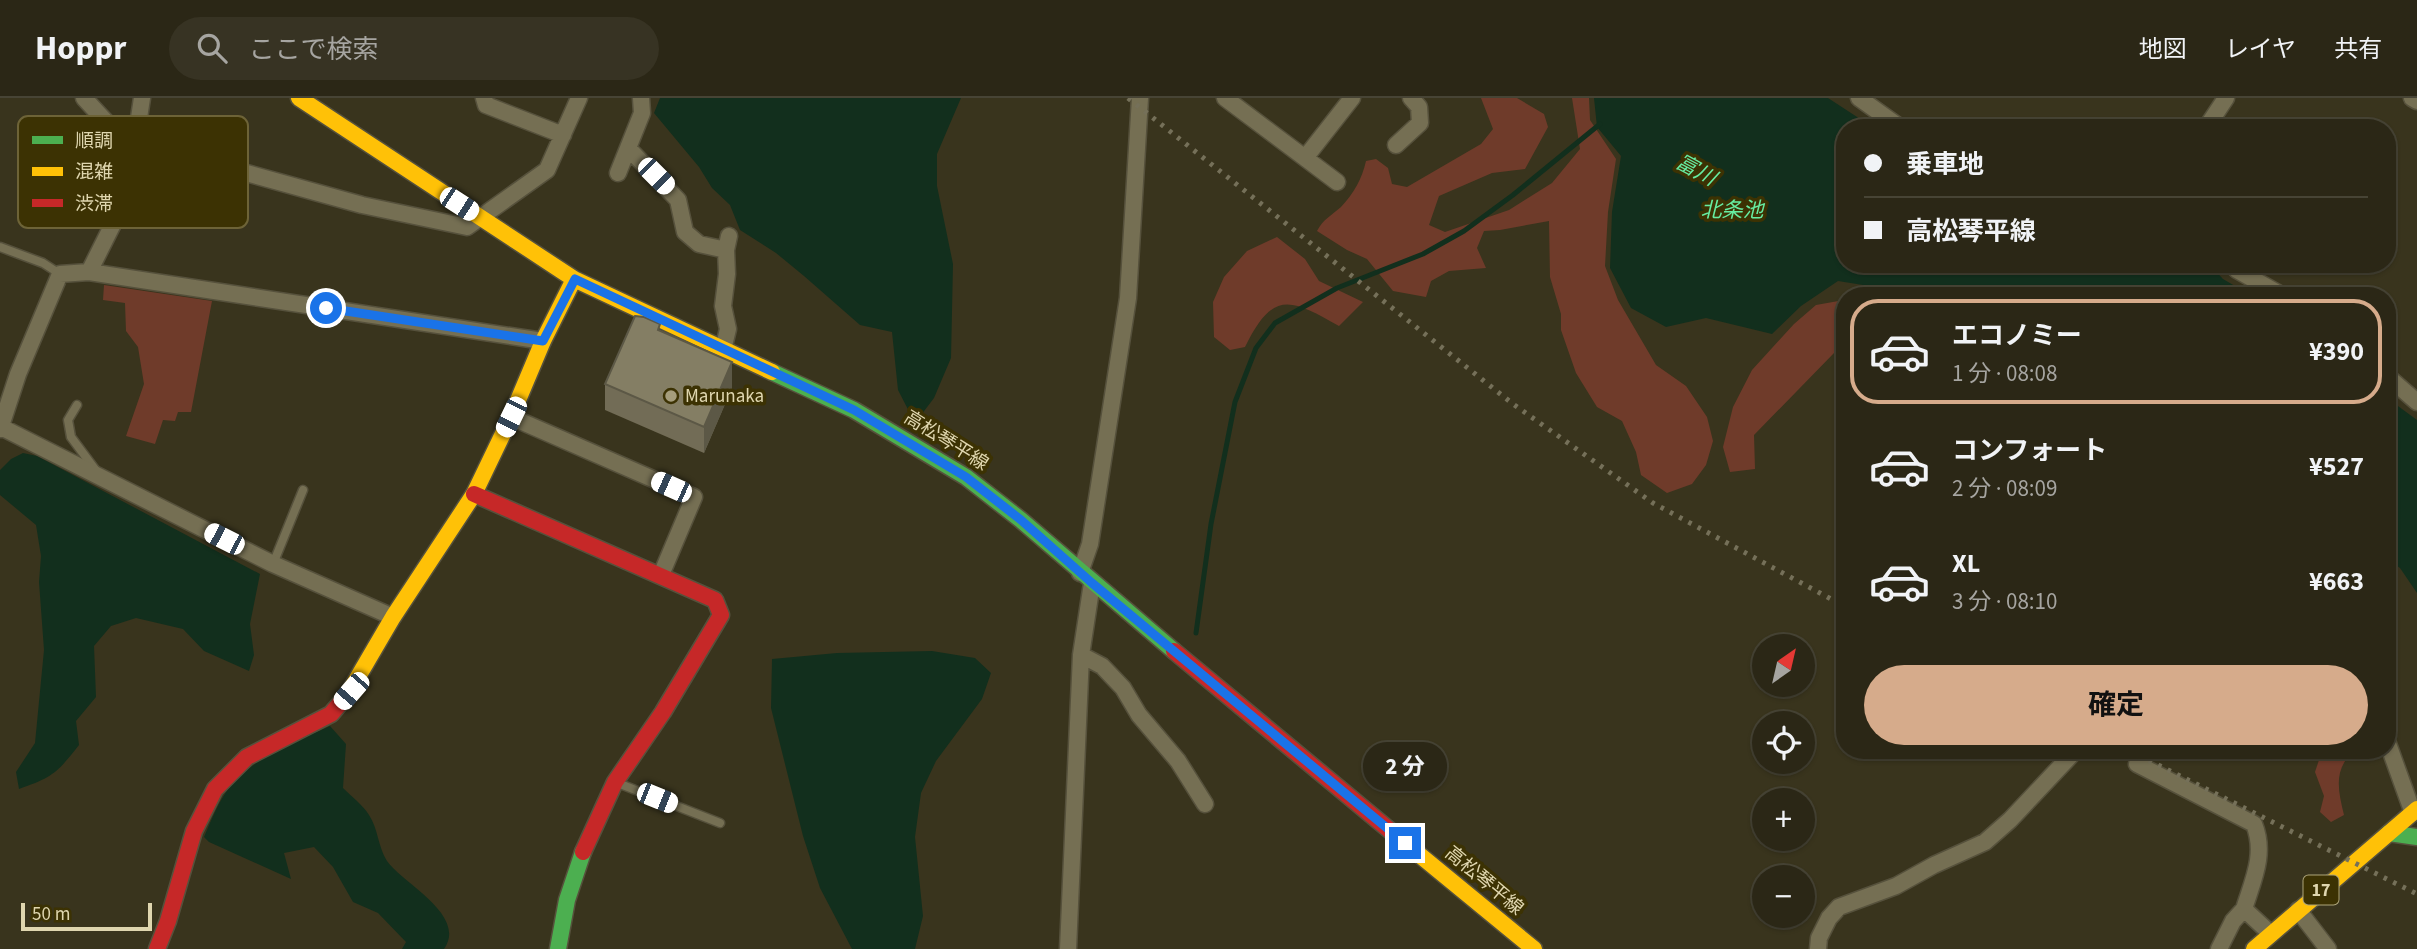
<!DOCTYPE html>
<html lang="ja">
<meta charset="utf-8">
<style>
body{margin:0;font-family:"Source Sans 3","Noto Sans JP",sans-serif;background:#373323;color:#f1f3f6;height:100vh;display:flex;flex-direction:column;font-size:26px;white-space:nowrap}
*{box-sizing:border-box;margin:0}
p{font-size:23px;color:#a6a5a1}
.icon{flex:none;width:38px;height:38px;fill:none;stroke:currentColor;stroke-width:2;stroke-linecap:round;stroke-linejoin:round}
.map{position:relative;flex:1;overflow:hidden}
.panel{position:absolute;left:1836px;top:189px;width:560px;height:472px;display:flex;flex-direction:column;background:#2b2716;border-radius:28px;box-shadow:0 2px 5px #0004,0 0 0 2px #474435}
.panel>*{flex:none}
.guide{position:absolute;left:1836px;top:21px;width:560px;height:154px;border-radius:28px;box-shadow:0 2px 5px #0004,0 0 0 2px #474435;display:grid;align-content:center;height:154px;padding:0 28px;background:#2b2716}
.needle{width:46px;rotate:34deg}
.tools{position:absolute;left:1752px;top:536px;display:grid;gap:14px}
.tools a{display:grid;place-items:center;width:63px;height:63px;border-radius:50%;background:#2b2716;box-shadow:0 2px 5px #0004,0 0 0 2px #474435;font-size:35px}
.scale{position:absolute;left:21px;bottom:18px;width:131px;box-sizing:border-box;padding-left:7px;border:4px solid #dfd6af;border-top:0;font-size:19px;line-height:24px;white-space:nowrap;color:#dfd6af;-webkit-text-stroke:5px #3c3203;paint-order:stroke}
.end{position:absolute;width:32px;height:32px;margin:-16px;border:9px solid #1a73e8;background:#fff;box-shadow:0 0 0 4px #fff}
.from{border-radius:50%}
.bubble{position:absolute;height:49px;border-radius:24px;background:#2b2716;box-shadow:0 2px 5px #0004,0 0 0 2px #474435;font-size:23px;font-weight:700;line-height:49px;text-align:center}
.car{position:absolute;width:21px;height:42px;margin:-21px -10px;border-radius:9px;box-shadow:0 0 5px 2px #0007;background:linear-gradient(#fff 24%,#345 0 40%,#fff 0 76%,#345 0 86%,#fff 0)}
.guide b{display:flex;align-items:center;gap:24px;height:66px;font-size:26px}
.guide b+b{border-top:2px solid #474435}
.guide i{width:18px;height:18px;background:#f1f3f6}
ul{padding:12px 0 0;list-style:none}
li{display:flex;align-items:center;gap:21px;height:105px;margin:0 14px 10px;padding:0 14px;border:4px solid transparent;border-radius:28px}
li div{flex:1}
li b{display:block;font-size:26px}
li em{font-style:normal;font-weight:700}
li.active{border-color:#d6ab8b}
li>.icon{width:63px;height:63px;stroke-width:1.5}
.action{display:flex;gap:14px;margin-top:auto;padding:14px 28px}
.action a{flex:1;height:80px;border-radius:42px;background:#d6ab8b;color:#111;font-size:28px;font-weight:700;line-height:80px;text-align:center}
header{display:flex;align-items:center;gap:42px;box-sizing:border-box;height:98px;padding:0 35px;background:#2b2716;border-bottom:2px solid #474435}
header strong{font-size:33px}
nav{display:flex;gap:38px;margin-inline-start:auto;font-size:24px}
.search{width:490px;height:63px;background:#373323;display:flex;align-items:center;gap:18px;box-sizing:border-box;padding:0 24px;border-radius:38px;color:#a6a5a1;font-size:26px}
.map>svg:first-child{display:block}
.green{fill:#6f3b2a}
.water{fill:#122f1d}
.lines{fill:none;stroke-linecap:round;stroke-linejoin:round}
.stream{stroke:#122f1d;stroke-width:5}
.lane-casing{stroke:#56513c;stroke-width:11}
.street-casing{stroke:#56513c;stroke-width:19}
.fast-casing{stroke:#56513c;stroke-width:19}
.slow-casing{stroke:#56513c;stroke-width:19}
.jam-casing{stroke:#56513c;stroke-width:19}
.lane{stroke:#756f53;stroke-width:8}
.street{stroke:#756f53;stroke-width:16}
.fast{stroke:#4caf50;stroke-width:16}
.slow{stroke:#ffc107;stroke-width:16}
.jam{stroke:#c62828;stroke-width:16}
.rail{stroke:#757059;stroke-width:5;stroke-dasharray:3.5 7;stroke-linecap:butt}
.wall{fill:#726c56}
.shaded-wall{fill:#5c5846}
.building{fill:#847e64;stroke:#5c5846;stroke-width:2}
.route{stroke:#1a73e8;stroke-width:9}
.poi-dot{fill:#a59d7c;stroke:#3c3203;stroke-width:2.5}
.labels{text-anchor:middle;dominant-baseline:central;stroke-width:7;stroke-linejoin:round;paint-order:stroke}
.shield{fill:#3c3203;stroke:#aea57b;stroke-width:2}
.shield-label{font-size:18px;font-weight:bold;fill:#dfd6af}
.poi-label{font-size:19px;fill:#dfd6af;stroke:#3c3203;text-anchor:start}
.street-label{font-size:19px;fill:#dfd6af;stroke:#3c3203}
.water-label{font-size:21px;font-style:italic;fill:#66eca1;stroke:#3c3203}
.key{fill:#3c3203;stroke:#6d6337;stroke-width:2}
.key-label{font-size:19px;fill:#dfd6af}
</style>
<header>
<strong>Hoppr</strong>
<div class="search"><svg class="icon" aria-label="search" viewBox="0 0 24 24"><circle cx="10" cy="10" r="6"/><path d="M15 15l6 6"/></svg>ここで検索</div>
<nav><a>地図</a><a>レイヤ</a><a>共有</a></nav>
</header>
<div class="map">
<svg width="2417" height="851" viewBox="0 0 2417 851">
<rect width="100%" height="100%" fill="#39341d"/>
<path class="green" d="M1481,0H1517L1544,16L1548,29L1525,71L1492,75L1439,98L1429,127L1445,134L1509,112L1552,85L1580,51L1572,0H1589L1590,22L1616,61L1608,114L1605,168L1618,202L1656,267L1686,288L1707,319L1713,343L1706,367L1692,386L1667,395L1641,377L1636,354L1622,323L1597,309L1576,275L1561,232V216L1550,179L1549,123L1500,132L1484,133L1477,150L1486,170L1449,173L1431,183L1426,199L1393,193L1367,161L1347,152L1317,133C1323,121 1331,118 1341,109C1354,95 1362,81 1366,63L1376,61L1388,70L1392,86L1407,89L1481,46L1493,31Z
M1277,139L1305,161L1319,183L1363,204L1339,228C1290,200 1273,192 1245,249L1230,252L1214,239L1213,204L1224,179L1247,153Z
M104,187L212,203L191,314H178L175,323L163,322L155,346L126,338L144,286L138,249L126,233L125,205L103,202Z
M1844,202V250L1834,255L1754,337L1755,371L1730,374L1723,349L1733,309L1752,272L1794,226L1816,207Z
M2322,653H2354C2333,671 2338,692 2344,717L2331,724L2320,714L2324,698L2315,674Z"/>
<path class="water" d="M660,0H961L937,56V88L953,166L951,260L934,300L915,325L898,292L892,234L860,227L804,178L776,155L740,132L730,107L712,90L699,69L654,15Z
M1594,0H1828L1874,30H1844V166H2209L2223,181L2252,198H1932L1838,183L1801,208L1772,236L1706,220L1666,229L1631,210L1610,170L1612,114L1621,58L1597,29Z
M2387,300L2417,322V495L2400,470L2387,461Z
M23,355L37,358L260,476L250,526L254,557L249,573L204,553L183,531L136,520L111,528L94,548L96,599L76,623L79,647C57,675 53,679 19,691L16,674L35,645L44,552L39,484L41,458L36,427L0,397V372L11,361Z
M932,553L975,560L991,575L982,601L936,663L921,695L915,739L923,818L915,851H852L820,790L803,738L771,610L772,561L837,555Z
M330,628L346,646L343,690C351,698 363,707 369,717C378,730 378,749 387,763C402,785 468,817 444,851H402L406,844L378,815L353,804L333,769L314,749L284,755L291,781L209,744L204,739C209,727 214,715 220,704C242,663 290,646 330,628Z"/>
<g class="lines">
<path class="stream" d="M1196,535L1211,426L1235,304L1256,250L1275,225L1337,190L1423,156L1464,133L1513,97L1600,26"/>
<g class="lane-casing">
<path id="lane" d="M0,149L43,165L60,176
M77,307L68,322L71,339L97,374
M273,466L303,392
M615,684L720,725"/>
</g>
<g class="street-casing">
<path id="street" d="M84,0L109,27L135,48L232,71L362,107L467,129L547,72L579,0
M484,0L486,7L563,37
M1225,0L1337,84
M1859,0L1901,30
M2412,0L2417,3
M2206,30L2226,0
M1396,47L1420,25L1419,9L1411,0
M628,50L678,102L685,134L699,146L726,152
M1305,60L1352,0
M618,75L642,15L641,0
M2231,166L2237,172L2283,198
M89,174L543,243
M723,252L728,231L723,208L727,176L726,152L729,138
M2387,278L2417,304
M511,319L694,399L661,477
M1,329L273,466L393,519
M0,331L18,276L60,176L89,174L114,124L131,73L142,0
M1080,475L1090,446L1128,200L1140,0
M1081,557L1102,568L1123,590L1139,617L1178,663L1205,706
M2387,643L2413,715
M2137,666L2254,726C2266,756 2253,782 2244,811L2271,836
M2298,812L2328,851
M1068,851L1081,557L1092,485
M1818,851L1819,840L1829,820L1839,809L1896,788L1934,767L1985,744L2010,722L2075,653
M2219,851L2233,823L2244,811"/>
</g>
<g class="fast-casing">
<path id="fast" d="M772,274L854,312L966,379L1021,422L1174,553
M2389,735L2417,739
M558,851L567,802L583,754"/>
</g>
<g class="slow-casing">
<path id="slow" d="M299,0L574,181L772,274
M348,596L393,519L474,396L511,319L543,243L574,181
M1399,740L1534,851
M2254,851L2417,711"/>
</g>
<g class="jam-casing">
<path id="jam" d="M474,396L715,502L721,517L663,614L615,684L583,754
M1174,553L1399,740
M157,851L168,823L194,733L215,691L247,659L331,616L348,596"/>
</g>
<use href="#lane" class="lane"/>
<use href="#street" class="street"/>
<use href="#fast" class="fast"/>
<use href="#slow" class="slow"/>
<use href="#jam" class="jam"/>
<path class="rail" d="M1128,0L1513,306L1653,405L1844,508
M2130,653L2417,796"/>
</g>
<path class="wall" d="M660,233L732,290L704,355L605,312V286Z"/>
<path class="shaded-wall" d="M732,264V290L704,355V329Z"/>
<path class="building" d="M635,218L644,219L660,226L658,232L732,264L704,329L605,286Z"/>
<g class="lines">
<path class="route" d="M326,210L543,243L575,181L854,312L966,379L1021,422L1092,485L1405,745"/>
</g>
<circle class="poi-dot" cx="671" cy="298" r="7"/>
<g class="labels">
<rect class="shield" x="2303.5" y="777.5" width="35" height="29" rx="5"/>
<g class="shield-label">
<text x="2321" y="792">17</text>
</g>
<g class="poi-label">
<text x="685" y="298">Marunaka</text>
</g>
<g class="street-label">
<text transform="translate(946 343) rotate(32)">高松琴平線</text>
<text transform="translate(1484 783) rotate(40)">高松琴平線</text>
</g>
<g class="water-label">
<text transform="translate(1696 72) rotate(28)">富川</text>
<text x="1732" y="112">北条池</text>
</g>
</g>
<rect x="18" y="18" width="230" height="112" rx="10" class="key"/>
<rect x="32" y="38" width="31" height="8" fill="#4caf50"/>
<rect x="32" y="69" width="31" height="9" fill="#ffc107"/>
<rect x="32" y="101" width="31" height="8" fill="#c62828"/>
<g class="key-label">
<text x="75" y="49">順調</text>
<text x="75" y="80">混雑</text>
<text x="75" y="112">渋滞</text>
</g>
</svg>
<div class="tools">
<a><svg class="needle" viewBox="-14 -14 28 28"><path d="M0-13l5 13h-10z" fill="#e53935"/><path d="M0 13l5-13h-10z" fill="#a6a5a1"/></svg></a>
<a><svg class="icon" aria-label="locate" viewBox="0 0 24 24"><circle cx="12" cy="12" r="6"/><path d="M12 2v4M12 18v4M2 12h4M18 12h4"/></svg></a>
<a>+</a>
<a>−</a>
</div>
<div class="scale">50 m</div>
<i class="end from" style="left:326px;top:210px"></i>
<i class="end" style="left:1405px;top:745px"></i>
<div class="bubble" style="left:1363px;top:644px;width:84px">2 分</div>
<i class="car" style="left:656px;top:78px;rotate:135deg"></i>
<i class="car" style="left:459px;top:106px;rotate:123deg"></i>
<i class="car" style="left:511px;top:319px;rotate:206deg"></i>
<i class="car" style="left:671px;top:389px;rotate:294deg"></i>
<i class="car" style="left:224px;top:441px;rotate:297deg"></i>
<i class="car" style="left:351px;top:593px;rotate:221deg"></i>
<i class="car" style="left:657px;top:700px;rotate:112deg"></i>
<div class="guide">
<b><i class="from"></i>乗車地</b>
<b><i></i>高松琴平線</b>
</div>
<section class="panel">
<ul>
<li class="active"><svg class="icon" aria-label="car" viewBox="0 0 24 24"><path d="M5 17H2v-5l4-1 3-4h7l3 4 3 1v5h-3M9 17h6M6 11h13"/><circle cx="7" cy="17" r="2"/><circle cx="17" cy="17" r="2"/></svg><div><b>エコノミー</b><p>1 分 · 08:08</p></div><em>¥390</em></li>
<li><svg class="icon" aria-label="car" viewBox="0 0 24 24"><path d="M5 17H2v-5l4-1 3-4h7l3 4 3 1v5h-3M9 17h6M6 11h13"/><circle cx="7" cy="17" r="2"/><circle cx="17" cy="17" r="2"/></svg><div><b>コンフォート</b><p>2 分 · 08:09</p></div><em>¥527</em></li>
<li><svg class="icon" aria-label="car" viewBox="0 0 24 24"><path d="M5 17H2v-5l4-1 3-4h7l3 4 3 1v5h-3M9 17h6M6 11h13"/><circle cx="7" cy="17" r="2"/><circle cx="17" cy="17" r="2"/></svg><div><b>XL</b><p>3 分 · 08:10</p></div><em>¥663</em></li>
</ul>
<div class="action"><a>確定</a></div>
</section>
</div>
